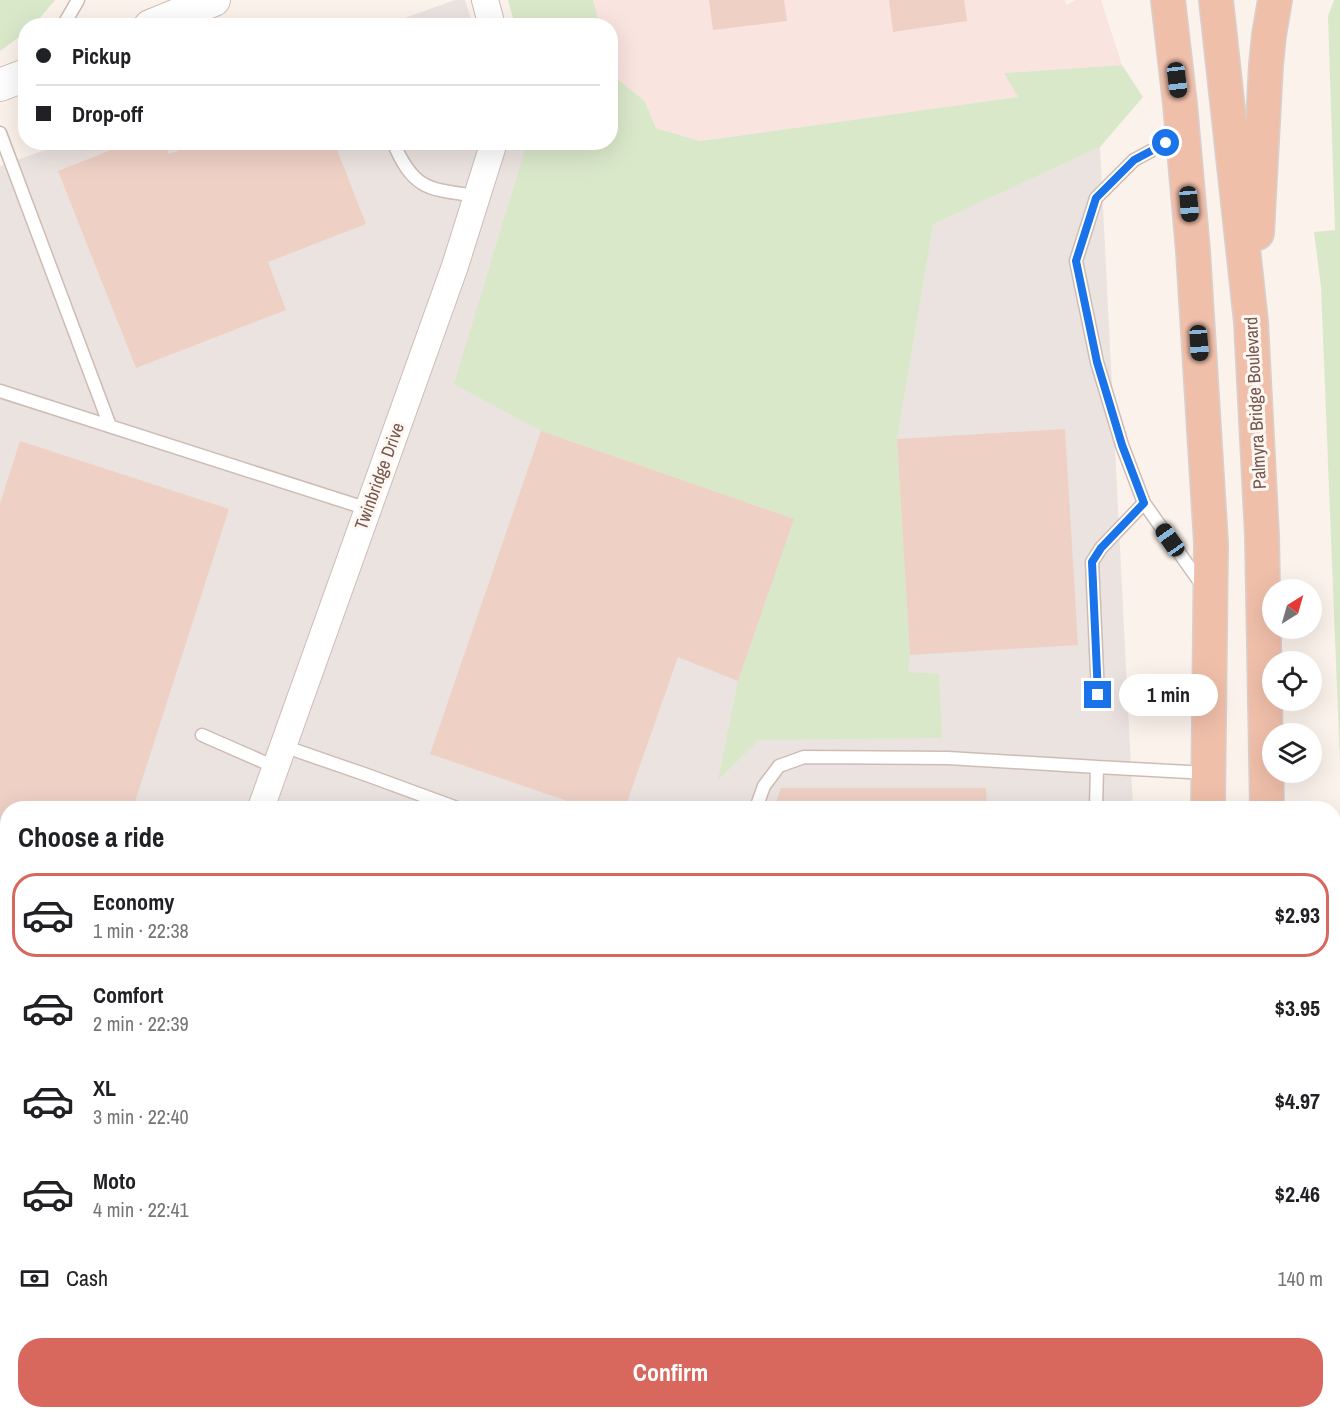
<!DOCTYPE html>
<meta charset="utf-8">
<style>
body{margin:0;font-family:"Archivo Narrow",sans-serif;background:#f2f2f2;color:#202124;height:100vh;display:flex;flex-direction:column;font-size:22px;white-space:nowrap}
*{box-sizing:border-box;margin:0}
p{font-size:20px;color:#757577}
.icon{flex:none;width:33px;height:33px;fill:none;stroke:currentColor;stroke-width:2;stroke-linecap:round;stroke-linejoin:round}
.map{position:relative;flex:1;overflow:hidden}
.sheet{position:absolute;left:0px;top:801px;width:1341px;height:618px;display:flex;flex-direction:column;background:#fff;border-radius:24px 24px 0 0;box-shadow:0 6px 24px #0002}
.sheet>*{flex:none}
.banner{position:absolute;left:18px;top:18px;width:600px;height:132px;border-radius:24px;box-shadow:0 6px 24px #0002;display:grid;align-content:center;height:132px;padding:0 18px;background:#fff}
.needle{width:39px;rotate:37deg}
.controls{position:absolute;left:1262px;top:579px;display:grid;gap:12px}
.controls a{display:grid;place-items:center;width:60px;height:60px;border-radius:50%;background:#fff;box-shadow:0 6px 24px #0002;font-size:30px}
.end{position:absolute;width:27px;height:27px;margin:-14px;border:8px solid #1a73e8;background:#fff;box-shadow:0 0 0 3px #fff}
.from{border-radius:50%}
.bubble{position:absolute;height:42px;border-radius:21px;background:#fff;box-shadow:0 6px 24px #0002;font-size:20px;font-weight:700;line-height:42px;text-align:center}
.car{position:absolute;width:18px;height:36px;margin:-18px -9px;border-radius:8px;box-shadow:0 0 4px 2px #0007;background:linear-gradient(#222 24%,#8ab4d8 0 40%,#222 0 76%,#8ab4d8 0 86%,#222 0)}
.banner b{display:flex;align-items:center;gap:21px;height:57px;font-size:22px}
.banner b+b{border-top:2px solid #e0e0e0}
.banner i{width:15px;height:15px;background:#202124}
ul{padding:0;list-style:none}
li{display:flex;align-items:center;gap:18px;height:84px;margin:0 12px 9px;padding:0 6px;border:3px solid transparent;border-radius:24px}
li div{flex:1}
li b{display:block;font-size:22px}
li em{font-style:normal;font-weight:700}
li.on{border-color:#d8675d}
li>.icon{width:54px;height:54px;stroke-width:1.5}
h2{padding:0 18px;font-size:27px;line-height:72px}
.pay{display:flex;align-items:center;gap:15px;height:66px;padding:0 18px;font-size:22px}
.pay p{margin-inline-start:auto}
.action{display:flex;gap:12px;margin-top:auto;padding:12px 18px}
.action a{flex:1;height:69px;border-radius:24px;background:#d8675d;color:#fff;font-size:24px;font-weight:700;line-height:69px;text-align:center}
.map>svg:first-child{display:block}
.commercial{fill:#fae4e0}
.industrial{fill:#ebe3e0}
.green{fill:#dae8ca}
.building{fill:#eed0c5}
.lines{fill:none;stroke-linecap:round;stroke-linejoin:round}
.service-casing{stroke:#cebcb4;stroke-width:15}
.minor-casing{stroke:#cebcb4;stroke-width:28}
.tertiary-casing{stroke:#cebcb4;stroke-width:34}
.trunk-casing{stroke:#d8d0ce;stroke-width:36}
.service{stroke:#fff;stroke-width:12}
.minor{stroke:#fff;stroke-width:26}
.tertiary{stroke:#fff;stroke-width:32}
.trunk{stroke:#f0bfaa;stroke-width:33}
.route{stroke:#1a73e8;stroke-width:8}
.labels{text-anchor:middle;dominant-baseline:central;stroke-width:6;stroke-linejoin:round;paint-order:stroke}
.street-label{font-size:18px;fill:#745850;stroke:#fef7f1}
</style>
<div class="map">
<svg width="1340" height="1419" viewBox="0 0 1340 1419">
<rect width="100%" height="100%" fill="#fbf2eb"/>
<path class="commercial" d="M593,0H1065L1066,5L1076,0H1101L1122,65L1004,73L1019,97L700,141L656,128L645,101L615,77L611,62L610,26L600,25Z"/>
<path class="industrial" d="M455,0H465L473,25H385Z
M610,142L933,223L1100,147L1133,808H8V1412H969L961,1419H0V166L65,143Z"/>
<path class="green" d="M0,0H55L34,25L26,26L25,33L0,51Z
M508,0H593L600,25H515Z
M1334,0H1340V764L1321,287L1314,232L1335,230L1328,16Z
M611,62L615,77L645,101L656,128L700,141L1018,97L1004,73L1122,65L1143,97L1100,147L933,224L897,439L910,655L908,672L939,674L942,738L759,740L718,780L738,681L794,519L541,431L454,384L527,143L610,142Z
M1334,1275L1340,1284V1419H1325L1324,1412H1334Z
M1003,1412H1164V1419H994Z"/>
<path class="building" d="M709,0H784L787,21L713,30Z
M889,0H964L967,21L893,32Z
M131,142H164L169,154L202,142H334L366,224L268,262L286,310L136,368L58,171Z
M1065,429L1078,645L910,655L897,439Z
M541,431L794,519L738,681L678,657L625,808H588L430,754Z
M20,441L229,509L133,808H8V897L0,895V504Z
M781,788H986L987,808H774Z
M0,995L8,998V1170L0,1191Z
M659,1412H811L818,1419H650Z"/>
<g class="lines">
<g class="service-casing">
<path id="service" d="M63,26L78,0
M0,133L110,426
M1181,135L1134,160L1096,198L1076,261L1097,362L1122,445L1144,503L1202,585
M393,142C414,191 429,189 477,196
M0,391L368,509
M1098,695L1092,562L1101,548L1144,503
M202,735L275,767
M283,746L367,775L457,808
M756,808L764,786L779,766L804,757L948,758L1097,767
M1096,808L1097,767L1207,773
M0,938L8,941
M373,1412C392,1418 417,1419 435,1412
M560,1419L564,1412
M903,1419L908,1412"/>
</g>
<g class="minor-casing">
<path id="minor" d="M485,0L492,26
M261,808L455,266L494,142
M44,1419L49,1412"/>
</g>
<g class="tertiary-casing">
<path id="tertiary" d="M150,26L214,0
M0,85L26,75"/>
</g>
<g class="trunk-casing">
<path id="trunk" d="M1168,0L1180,104L1193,251L1211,543L1208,808
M1216,0L1251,322L1262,536L1267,808
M1257,233L1266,65L1269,35L1275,0
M1334,1221L1340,1243
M1269,1412V1419
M970,1419L979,1412
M1206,1419V1412"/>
</g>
<use href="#service" class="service"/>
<use href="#minor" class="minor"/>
<use href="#tertiary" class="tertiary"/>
<use href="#trunk" class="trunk"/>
</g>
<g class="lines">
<path class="route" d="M1098,695L1092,562L1101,548L1144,503L1122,445L1097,362L1076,261L1096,198L1134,160L1166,143"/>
</g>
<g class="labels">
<g class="street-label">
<text transform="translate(1255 403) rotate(-93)">Palmyra Bridge Boulevard</text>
<text transform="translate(379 476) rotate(-70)">Twinbridge Drive</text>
</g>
</g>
</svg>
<div class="controls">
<a><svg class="needle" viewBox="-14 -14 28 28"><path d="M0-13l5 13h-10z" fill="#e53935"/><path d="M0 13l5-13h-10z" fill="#757577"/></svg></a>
<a><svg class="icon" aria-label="locate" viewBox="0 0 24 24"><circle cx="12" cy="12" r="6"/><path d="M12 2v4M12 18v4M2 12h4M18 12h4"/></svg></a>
<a><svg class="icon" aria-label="layers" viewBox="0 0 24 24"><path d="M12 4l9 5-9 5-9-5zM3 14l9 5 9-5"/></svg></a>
</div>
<i class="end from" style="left:1166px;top:143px"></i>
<i class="end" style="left:1098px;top:695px"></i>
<div class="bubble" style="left:1119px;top:674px;width:99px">1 min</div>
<i class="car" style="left:1177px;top:80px;rotate:173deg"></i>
<i class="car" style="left:1189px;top:204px;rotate:175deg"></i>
<i class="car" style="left:1199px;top:343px;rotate:176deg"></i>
<i class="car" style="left:1170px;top:540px;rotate:325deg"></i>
<div class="banner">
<b><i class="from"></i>Pickup</b>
<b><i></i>Drop-off</b>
</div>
<section class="sheet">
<h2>Choose a ride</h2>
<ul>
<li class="on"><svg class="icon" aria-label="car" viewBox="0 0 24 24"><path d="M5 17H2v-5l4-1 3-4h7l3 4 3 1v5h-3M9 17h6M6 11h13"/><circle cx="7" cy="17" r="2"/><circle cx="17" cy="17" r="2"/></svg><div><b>Economy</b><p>1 min · 22:38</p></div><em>$2.93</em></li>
<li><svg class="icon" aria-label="car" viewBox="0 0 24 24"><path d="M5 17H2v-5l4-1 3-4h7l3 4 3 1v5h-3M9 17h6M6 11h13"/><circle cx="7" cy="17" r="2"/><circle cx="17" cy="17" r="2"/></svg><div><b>Comfort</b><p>2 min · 22:39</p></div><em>$3.95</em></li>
<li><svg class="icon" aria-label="car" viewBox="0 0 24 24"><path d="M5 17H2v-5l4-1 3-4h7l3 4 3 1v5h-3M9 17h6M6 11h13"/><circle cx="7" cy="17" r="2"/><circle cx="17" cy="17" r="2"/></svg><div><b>XL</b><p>3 min · 22:40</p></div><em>$4.97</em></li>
<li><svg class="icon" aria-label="car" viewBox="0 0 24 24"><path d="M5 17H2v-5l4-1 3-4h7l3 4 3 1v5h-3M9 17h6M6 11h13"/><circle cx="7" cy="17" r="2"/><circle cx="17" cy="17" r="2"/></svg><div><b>Moto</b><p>4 min · 22:41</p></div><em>$2.46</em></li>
</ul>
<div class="pay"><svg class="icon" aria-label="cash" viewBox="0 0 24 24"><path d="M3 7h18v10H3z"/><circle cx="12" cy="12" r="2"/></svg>Cash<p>140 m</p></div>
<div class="action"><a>Confirm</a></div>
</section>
</div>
